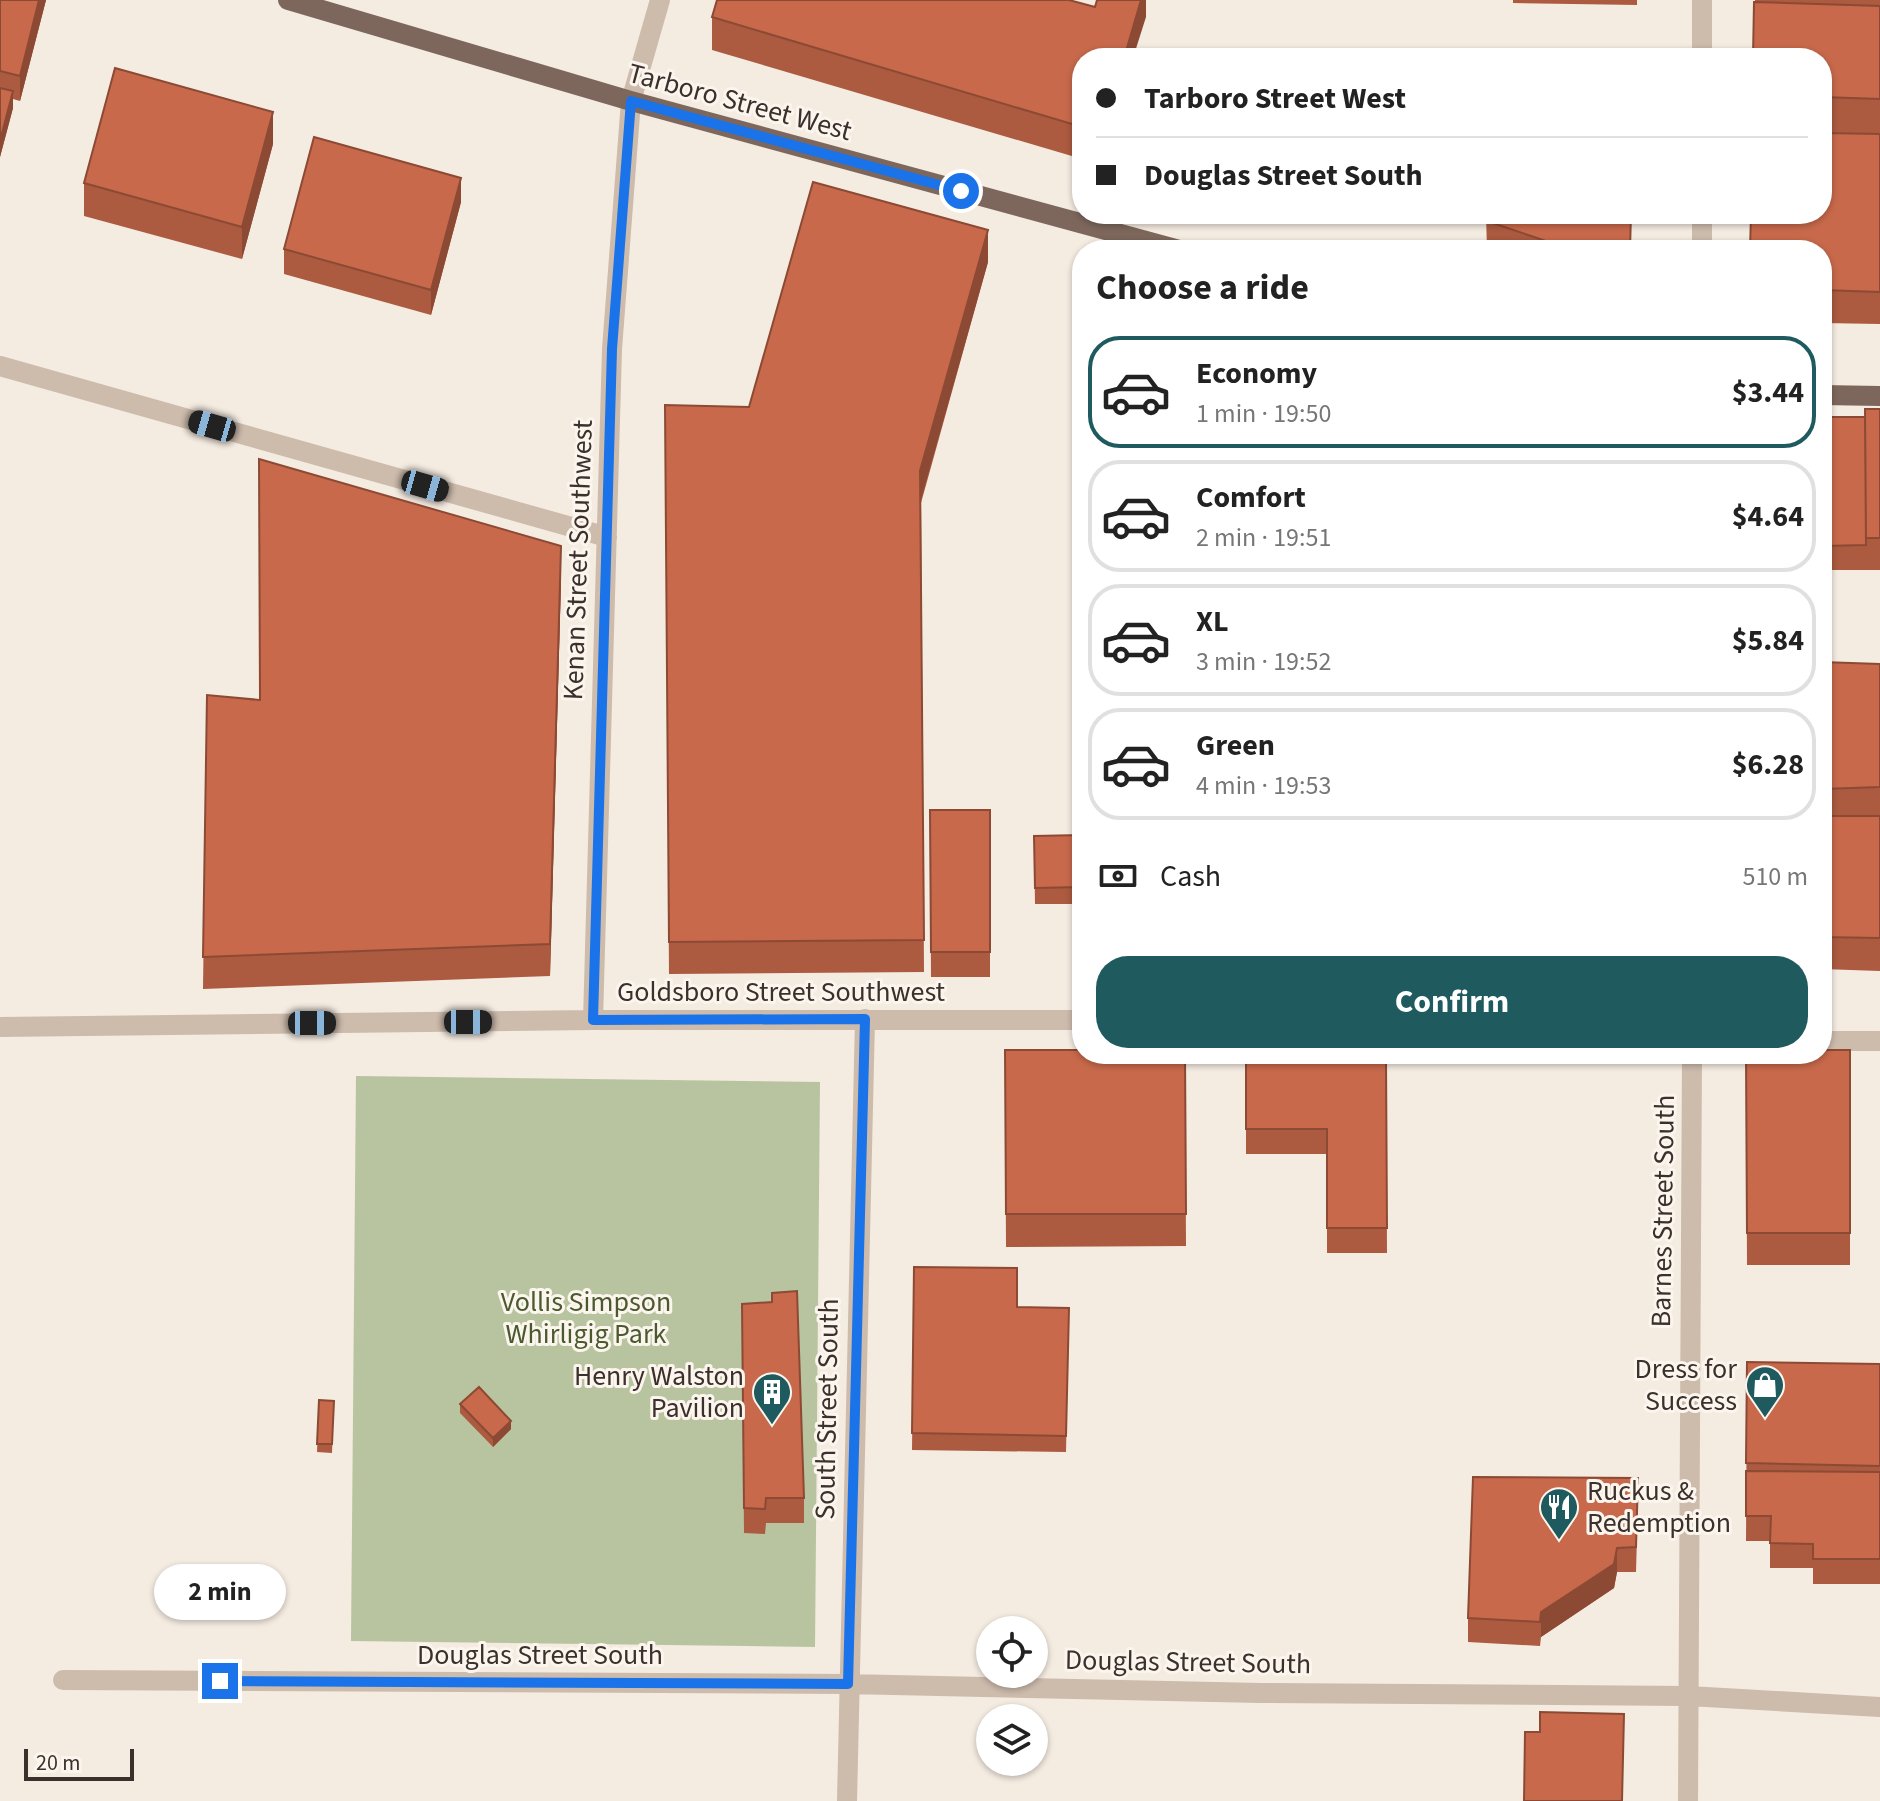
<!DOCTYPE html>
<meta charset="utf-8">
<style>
body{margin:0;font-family:"Source Sans 3",sans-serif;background:#f2f2f2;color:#222;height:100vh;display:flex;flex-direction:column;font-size:30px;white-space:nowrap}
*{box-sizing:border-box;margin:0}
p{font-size:26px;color:#767676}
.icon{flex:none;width:44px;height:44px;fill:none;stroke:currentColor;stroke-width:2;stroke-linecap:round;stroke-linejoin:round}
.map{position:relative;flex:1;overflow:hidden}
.details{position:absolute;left:1072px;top:240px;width:760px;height:824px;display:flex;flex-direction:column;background:#fff;border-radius:32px;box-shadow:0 2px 6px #0004}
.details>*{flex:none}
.guide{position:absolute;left:1072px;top:48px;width:760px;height:176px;border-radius:32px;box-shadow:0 2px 6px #0004;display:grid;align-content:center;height:176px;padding:0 24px;background:#fff}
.tools{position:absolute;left:976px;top:1616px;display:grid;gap:16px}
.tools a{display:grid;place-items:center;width:72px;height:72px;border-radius:50%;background:#fff;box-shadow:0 2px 6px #0004;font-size:40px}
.scale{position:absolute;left:24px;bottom:20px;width:110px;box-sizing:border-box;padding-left:8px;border:4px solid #3b302b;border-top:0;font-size:22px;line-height:28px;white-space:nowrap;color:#3b302b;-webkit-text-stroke:6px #fbf5ee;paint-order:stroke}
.end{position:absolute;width:36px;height:36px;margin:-18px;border:10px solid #1a73e8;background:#fff;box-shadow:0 0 0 4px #fff}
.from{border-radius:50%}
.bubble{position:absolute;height:56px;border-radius:28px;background:#fff;box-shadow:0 2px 6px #0004;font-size:26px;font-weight:700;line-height:56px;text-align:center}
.car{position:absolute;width:24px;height:48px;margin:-24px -12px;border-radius:10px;box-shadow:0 0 6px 2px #0007;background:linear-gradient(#222 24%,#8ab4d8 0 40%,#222 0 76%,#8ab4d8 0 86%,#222 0)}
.guide b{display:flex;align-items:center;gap:28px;height:76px;font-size:30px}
.guide b+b{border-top:2px solid #e0e0e0}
.guide i{width:20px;height:20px;background:#222}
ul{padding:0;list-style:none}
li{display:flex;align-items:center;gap:24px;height:112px;margin:0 16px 12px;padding:0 8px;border:4px solid #e0e0e0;border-radius:32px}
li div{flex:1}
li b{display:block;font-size:30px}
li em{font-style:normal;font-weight:700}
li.active{border-color:#1f5a5e}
li>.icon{width:72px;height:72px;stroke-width:1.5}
h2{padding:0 24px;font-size:36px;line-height:96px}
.pay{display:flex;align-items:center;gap:20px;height:88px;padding:0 24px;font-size:30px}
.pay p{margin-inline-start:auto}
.button{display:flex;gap:16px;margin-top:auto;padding:16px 24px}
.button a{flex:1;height:92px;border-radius:32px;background:#1f5a5e;color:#fff;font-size:32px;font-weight:700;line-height:92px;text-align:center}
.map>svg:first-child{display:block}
.green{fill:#b8c4a0}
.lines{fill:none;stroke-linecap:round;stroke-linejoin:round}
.minor{stroke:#cdbbac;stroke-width:20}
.major{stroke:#7d675c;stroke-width:20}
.wall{fill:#ac5a40}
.shaded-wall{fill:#8c4a34}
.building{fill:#c8694b;stroke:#8c4a34;stroke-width:2}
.route{stroke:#1a73e8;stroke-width:10}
.labels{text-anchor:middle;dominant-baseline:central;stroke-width:6;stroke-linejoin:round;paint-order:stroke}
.street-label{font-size:28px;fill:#3b302b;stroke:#fbf5ee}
.park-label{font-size:28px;fill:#4a5a2e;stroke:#fbf5ee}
.poi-label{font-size:28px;fill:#3b302b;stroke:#fbf5ee;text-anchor:end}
</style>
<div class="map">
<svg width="1880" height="1801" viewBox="0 0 1880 1801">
<rect width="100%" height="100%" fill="#f4ebe1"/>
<path class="green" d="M356,1076L820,1082L815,1647L351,1641Z"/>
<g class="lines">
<path class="minor" d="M1702,58V0
M1702,250V214
M0,366L607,537
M593,1020L612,349L631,101L660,0
M0,1027L593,1020H1082
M1822,1041H1880
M63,1680L848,1684L1261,1693L1689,1696L1880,1707
M847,1801L865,1019
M1688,1801L1692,1054"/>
<path class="major" d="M288,0L631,101L1179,250
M1822,395L1880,396"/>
</g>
<path class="wall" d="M0,0H46L20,101L13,99V108L0,157Z
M1146,0V17L1082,58V159L712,50V17L1095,7Z
M1513,0H1637V5L1513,3Z
M1755,0H1880V324L1822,323V58H1753Z
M273,144L242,259L84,216V183Z
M461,202L431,315L284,274V249Z
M1486,214L1631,250H1487Z
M988,262L921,503L924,972L669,974L665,405L749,407Z
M1880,409V570H1822V417H1865Z
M561,579L550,976L203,989L207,695L260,700Z
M1822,662L1880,664V971L1822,969Z
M930,810H990V977H931Z
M1082,835V904H1035L1034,836Z
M1005,1050L1185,1054L1186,1246L1006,1247Z
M1850,1050V1265H1747L1746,1054Z
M1246,1059H1386L1387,1253H1327V1154H1246Z
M914,1267L1017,1307L1069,1308L1066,1452L912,1450Z
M742,1304L804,1498V1523H766L765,1534L744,1533Z
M1747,1362L1880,1364V1584H1813V1568H1770V1541H1746Z
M319,1400L334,1401L332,1453L317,1452Z
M460,1404L511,1429L493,1447L460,1413Z
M1638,1502L1636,1572H1617L1614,1588L1541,1637L1540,1646L1468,1642V1618Z"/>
<path class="shaded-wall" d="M39,0H46L20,101V76Z
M1141,0H1146V17L1133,58H1124Z
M13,91V108L0,157V141Z
M273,112V144L242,259V227Z
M461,178V202L431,315V290Z
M988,230V262L920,503V471Z
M561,546V579L550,976V944Z
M511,1421V1429L493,1447V1438Z
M1617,1548V1572L1614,1588L1541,1637V1612Z"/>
<path class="building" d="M0,0H39L20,76L0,71Z
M717,0H1069L1095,7L1097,0H1141L1124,58H1082V127L712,17Z
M1754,2L1880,6V99L1822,97V58H1753Z
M1588,55L1633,57V58H1588Z
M115,68L273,112L242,227L84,183Z
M0,88L13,91L0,141Z
M1822,133L1880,134V292L1822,290V250H1750L1751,214H1822Z
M314,137L461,178L431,290L284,249Z
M813,182L988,230L920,471L924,940L669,942L665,405L749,407Z
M1487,214H1631L1630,250H1572L1487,221Z
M1865,409H1880V538H1866Z
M1822,417H1865L1866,545L1822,546Z
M259,459L561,546L550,944L203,957L207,695L260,700Z
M1822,662L1880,664V787L1822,789Z
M930,810H990V952H931Z
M1822,816H1880V938L1822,937Z
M1082,835V887L1035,888L1034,836Z
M1005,1050H1082V1054H1185L1186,1214H1006Z
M1822,1050H1850V1233H1747L1746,1054H1822Z
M1246,1059H1386L1387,1228H1327V1129H1246Z
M914,1267L1017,1268V1307L1069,1308L1066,1436L912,1433Z
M797,1291L804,1498H766L765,1509L744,1508L742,1304L772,1302V1293Z
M1747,1362L1880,1364V1466L1746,1463Z
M479,1387L511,1421L493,1438L460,1404Z
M319,1400L334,1401L332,1444H317Z
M1746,1471L1880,1472V1559H1813V1544L1770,1543L1771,1516H1746Z
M1473,1477L1638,1478L1636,1547L1617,1548L1614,1564L1541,1612L1540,1622L1468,1618Z
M1540,1712L1624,1714L1622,1801H1524L1525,1732H1540Z"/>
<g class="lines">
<path class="route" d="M220,1681L848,1684L865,1019L593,1020L612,349L631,101L961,191"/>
</g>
<defs>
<g id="shop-pin" transform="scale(2)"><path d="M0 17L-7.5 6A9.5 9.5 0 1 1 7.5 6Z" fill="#1f5a5e" stroke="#fbf5ee"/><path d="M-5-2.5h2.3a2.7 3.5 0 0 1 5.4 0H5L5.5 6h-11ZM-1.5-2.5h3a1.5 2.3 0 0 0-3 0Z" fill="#fff"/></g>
<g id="building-pin" transform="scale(2)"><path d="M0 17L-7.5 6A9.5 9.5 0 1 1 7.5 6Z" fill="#1f5a5e" stroke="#fbf5ee"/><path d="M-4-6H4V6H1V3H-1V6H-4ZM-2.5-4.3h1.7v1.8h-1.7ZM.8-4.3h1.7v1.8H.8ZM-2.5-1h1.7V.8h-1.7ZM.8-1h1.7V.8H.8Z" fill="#fff"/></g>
<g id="restaurant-pin" transform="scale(2)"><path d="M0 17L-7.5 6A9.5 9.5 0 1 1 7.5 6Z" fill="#1f5a5e" stroke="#fbf5ee"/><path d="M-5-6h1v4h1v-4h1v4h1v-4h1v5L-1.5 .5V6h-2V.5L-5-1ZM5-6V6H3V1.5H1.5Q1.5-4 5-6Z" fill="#fff"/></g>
</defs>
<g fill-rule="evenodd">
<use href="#shop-pin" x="1765" y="1385"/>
<use href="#building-pin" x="772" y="1392"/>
<use href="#restaurant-pin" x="1559" y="1507"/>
</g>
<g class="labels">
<g class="street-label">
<text transform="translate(740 102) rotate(15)">Tarboro Street West</text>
<text transform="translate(578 560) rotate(-88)">Kenan Street Southwest</text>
<text x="781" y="992">Goldsboro Street Southwest</text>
<text transform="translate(1663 1211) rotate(-89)">Barnes Street South</text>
<text transform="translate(827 1409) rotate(-89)">South Street South</text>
<text x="540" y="1655">Douglas Street South</text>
<text transform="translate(1188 1662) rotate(1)">Douglas Street South</text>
</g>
<g class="park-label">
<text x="586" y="1302">Vollis Simpson<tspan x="586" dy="32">Whirligig Park</tspan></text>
</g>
<g class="poi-label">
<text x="1737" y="1369">Dress for<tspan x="1737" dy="32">Success</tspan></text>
<text x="744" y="1376">Henry Walston<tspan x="744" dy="32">Pavilion</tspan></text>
<text x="1587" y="1491" text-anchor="start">Ruckus &amp;<tspan x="1587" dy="32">Redemption</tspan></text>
</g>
</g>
</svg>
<div class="tools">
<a><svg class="icon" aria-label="locate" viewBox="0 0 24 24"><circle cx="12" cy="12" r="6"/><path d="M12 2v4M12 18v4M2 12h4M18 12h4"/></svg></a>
<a><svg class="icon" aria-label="layers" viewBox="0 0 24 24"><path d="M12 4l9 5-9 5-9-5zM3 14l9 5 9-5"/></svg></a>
</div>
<div class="scale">20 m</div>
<i class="end from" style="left:961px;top:191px"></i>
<i class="end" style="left:220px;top:1681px"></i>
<div class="bubble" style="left:154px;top:1564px;width:132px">2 min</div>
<i class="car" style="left:212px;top:426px;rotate:286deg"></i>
<i class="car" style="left:425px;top:486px;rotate:106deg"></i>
<i class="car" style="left:468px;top:1022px;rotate:90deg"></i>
<i class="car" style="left:312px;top:1023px;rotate:90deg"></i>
<div class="guide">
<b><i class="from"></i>Tarboro Street West</b>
<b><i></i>Douglas Street South</b>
</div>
<section class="details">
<h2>Choose a ride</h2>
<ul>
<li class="active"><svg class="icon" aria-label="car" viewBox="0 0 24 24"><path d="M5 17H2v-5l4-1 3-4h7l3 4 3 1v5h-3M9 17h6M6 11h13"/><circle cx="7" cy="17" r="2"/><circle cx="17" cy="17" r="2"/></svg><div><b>Economy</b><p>1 min · 19:50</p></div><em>$3.44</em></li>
<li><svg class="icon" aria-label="car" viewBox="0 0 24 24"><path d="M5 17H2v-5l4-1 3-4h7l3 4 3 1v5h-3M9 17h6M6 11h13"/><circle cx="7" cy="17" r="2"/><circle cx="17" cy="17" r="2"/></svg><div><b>Comfort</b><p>2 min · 19:51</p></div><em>$4.64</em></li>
<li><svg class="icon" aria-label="car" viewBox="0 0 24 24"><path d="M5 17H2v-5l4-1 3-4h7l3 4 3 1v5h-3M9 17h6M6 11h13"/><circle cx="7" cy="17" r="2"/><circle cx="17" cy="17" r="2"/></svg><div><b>XL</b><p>3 min · 19:52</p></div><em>$5.84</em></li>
<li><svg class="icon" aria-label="car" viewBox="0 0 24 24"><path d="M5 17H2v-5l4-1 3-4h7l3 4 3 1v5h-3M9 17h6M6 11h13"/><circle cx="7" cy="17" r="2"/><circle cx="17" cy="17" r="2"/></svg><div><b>Green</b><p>4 min · 19:53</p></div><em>$6.28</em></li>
</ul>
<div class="pay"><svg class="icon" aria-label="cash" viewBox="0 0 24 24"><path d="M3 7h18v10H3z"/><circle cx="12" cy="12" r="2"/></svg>Cash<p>510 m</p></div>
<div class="button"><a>Confirm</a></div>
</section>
</div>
